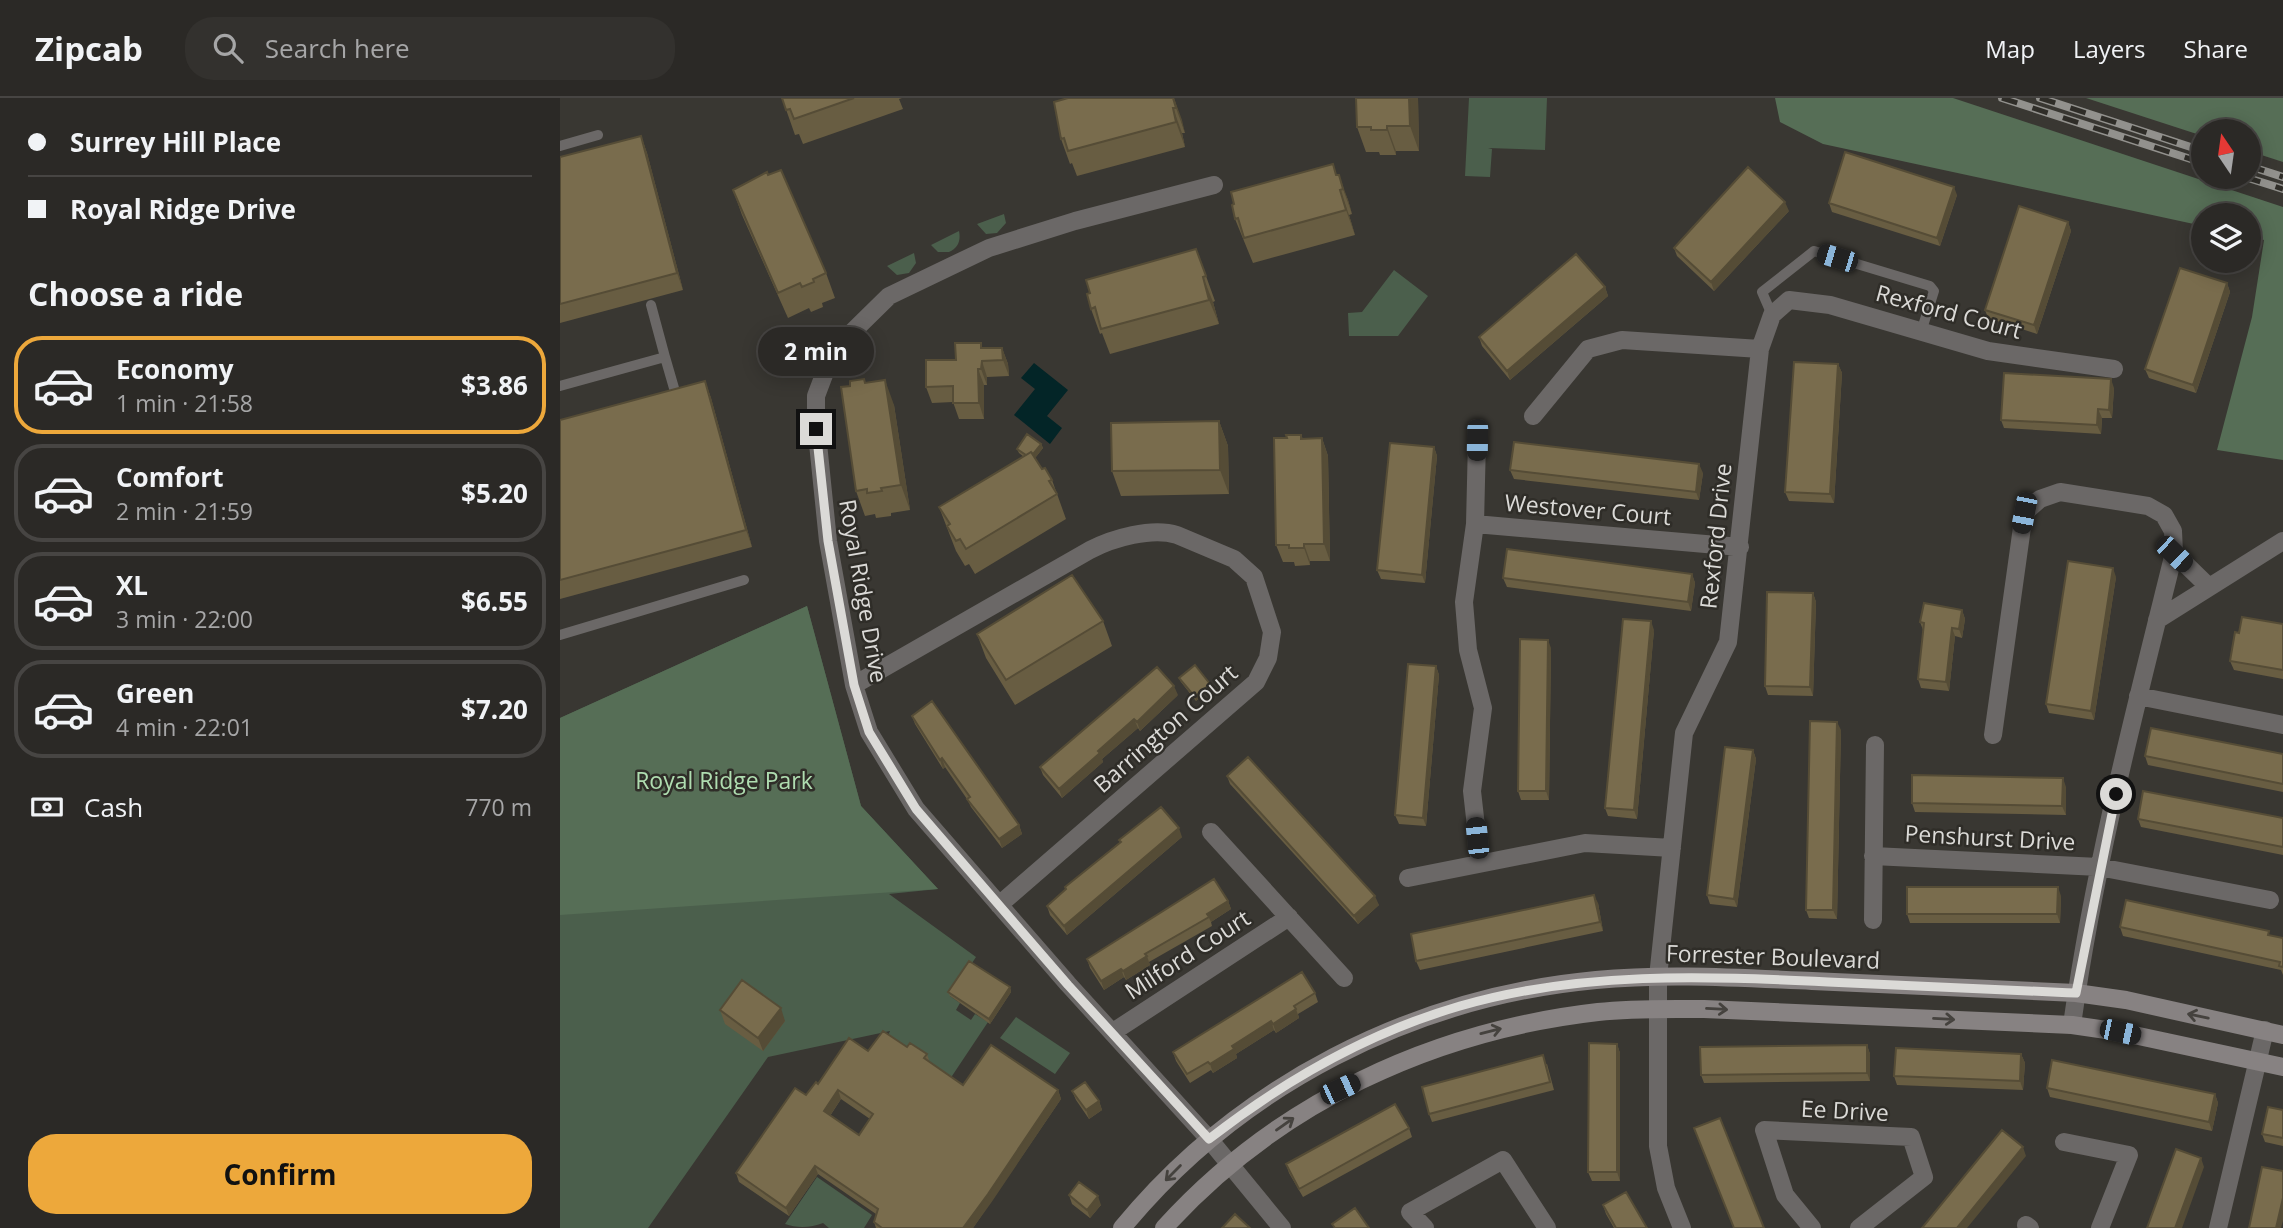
<!DOCTYPE html>
<meta charset="utf-8">
<style>
body{margin:0;font-family:"Open Sans",sans-serif;background:#33312e;color:#f1f3f6;height:100vh;display:flex;flex-direction:column;font-size:26px;white-space:nowrap}
*{box-sizing:border-box;margin:0}
p{font-size:23px;color:#a6a6a7}
.icon{flex:none;width:38px;height:38px;fill:none;stroke:currentColor;stroke-width:2;stroke-linecap:round;stroke-linejoin:round}
.map{position:relative;flex:1;overflow:hidden}
.details{display:flex;flex-direction:column;background:#2b2926;width:560px}
.details>*{flex:none}
.top-card{display:grid;align-content:center;height:154px;padding:0 28px;background:#2b2926}
.needle{width:46px;rotate:347deg}
.controls{position:absolute;left:1631px;top:21px;display:grid;gap:14px}
.controls a{display:grid;place-items:center;width:70px;height:70px;border-radius:50%;background:#2b2926;box-shadow:0 4px 18px #0003,0 0 0 2px #474543;font-size:35px}
.end{position:absolute;width:32px;height:32px;margin:-16px;border:9px solid #dbdad7;background:#111;box-shadow:0 0 0 4px #111}
.from{border-radius:50%}
.bubble{position:absolute;height:49px;border-radius:24px;background:#2b2926;box-shadow:0 4px 18px #0003,0 0 0 2px #474543;font-size:23px;font-weight:700;line-height:49px;text-align:center}
.car{position:absolute;width:21px;height:42px;margin:-21px -10px;border-radius:9px;box-shadow:0 0 5px 2px #0007;background:linear-gradient(#222 24%,#8ab4d8 0 40%,#222 0 76%,#8ab4d8 0 86%,#222 0)}
.top-card b{display:flex;align-items:center;gap:24px;height:66px;font-size:26px}
.top-card b+b{border-top:2px solid #474543}
.top-card i{width:18px;height:18px;background:#f1f3f6}
ul{padding:0;list-style:none}
li{display:flex;align-items:center;gap:21px;height:98px;margin:0 14px 10px;padding:0 14px;border:4px solid #474543;border-radius:28px}
li div{flex:1}
li b{display:block;font-size:26px}
li em{font-style:normal;font-weight:700}
li.selected{border-color:#eda83b}
li>.icon{width:63px;height:63px;stroke-width:1.5}
h2{padding:0 28px;font-size:32px;line-height:84px}
.pay{display:flex;align-items:center;gap:18px;height:77px;padding:0 28px;font-size:26px}
.pay p{margin-inline-start:auto}
.cta{display:flex;gap:14px;margin-top:auto;padding:14px 28px}
.cta a{flex:1;height:80px;border-radius:28px;background:#eda83b;color:#111;font-size:28px;font-weight:700;line-height:80px;text-align:center}
header{display:flex;align-items:center;gap:42px;box-sizing:border-box;height:98px;padding:0 35px;background:#2b2926;border-bottom:2px solid #474543}
header strong{font-size:33px}
nav{display:flex;gap:38px;margin-inline-start:auto;font-size:24px}
.search{width:490px;height:63px;background:#33312e;display:flex;align-items:center;gap:18px;box-sizing:border-box;padding:0 24px;border-radius:28px;color:#a6a6a7;font-size:26px}
main{display:flex;flex:1;min-height:0}
.map>svg:first-child{display:block}
.green{fill:#4b5f4c}
.forest{fill:#566e56}
.water{fill:#032527}
.lines{fill:none;stroke-linecap:round;stroke-linejoin:round}
.lane{stroke:#6b6867;stroke-width:10}
.street{stroke:#6b6867;stroke-width:18}
.secondary{stroke:#878282;stroke-width:18}
.rail-casing{stroke:#92918d;stroke-width:8}
.rail{stroke:#2f2d28;stroke-width:5;stroke-dasharray:16;stroke-linecap:butt}
.wall{fill:#685d42;fill-rule:evenodd}
.shaded-wall{fill:#554c36}
.building{fill:#796c4d;stroke:#554c36;stroke-width:2;fill-rule:evenodd}
.oneway{stroke:#45423e}
.route{stroke:#dbdad7;stroke-width:9}
.labels{text-anchor:middle;dominant-baseline:central;stroke-width:5;stroke-linejoin:round;paint-order:stroke}
.street-label{font-size:23px;fill:#dbdad7;stroke:#2f2d28}
.park-label{font-size:23px;fill:#afddb0;stroke:#2f2d28}
</style>
<header>
<strong>Zipcab</strong>
<div class="search"><svg class="icon" aria-label="search" viewBox="0 0 24 24"><circle cx="10" cy="10" r="6"/><path d="M15 15l6 6"/></svg>Search here</div>
<nav><a>Map</a><a>Layers</a><a>Share</a></nav>
</header>
<main>
<section class="details">
<div class="top-card">
<b><i class="from"></i>Surrey Hill Place</b>
<b><i></i>Royal Ridge Drive</b>
</div>
<h2>Choose a ride</h2>
<ul>
<li class="selected"><svg class="icon" aria-label="car" viewBox="0 0 24 24"><path d="M5 17H2v-5l4-1 3-4h7l3 4 3 1v5h-3M9 17h6M6 11h13"/><circle cx="7" cy="17" r="2"/><circle cx="17" cy="17" r="2"/></svg><div><b>Economy</b><p>1 min · 21:58</p></div><em>$3.86</em></li>
<li><svg class="icon" aria-label="car" viewBox="0 0 24 24"><path d="M5 17H2v-5l4-1 3-4h7l3 4 3 1v5h-3M9 17h6M6 11h13"/><circle cx="7" cy="17" r="2"/><circle cx="17" cy="17" r="2"/></svg><div><b>Comfort</b><p>2 min · 21:59</p></div><em>$5.20</em></li>
<li><svg class="icon" aria-label="car" viewBox="0 0 24 24"><path d="M5 17H2v-5l4-1 3-4h7l3 4 3 1v5h-3M9 17h6M6 11h13"/><circle cx="7" cy="17" r="2"/><circle cx="17" cy="17" r="2"/></svg><div><b>XL</b><p>3 min · 22:00</p></div><em>$6.55</em></li>
<li><svg class="icon" aria-label="car" viewBox="0 0 24 24"><path d="M5 17H2v-5l4-1 3-4h7l3 4 3 1v5h-3M9 17h6M6 11h13"/><circle cx="7" cy="17" r="2"/><circle cx="17" cy="17" r="2"/></svg><div><b>Green</b><p>4 min · 22:01</p></div><em>$7.20</em></li>
</ul>
<div class="pay"><svg class="icon" aria-label="cash" viewBox="0 0 24 24"><path d="M3 7h18v10H3z"/><circle cx="12" cy="12" r="2"/></svg>Cash<p>770 m</p></div>
<div class="cta"><a>Confirm</a></div>
</section>
<div class="map">
<svg width="1723" height="1130" viewBox="0 0 1723 1130">
<rect width="100%" height="100%" fill="#393732"/>
<path class="green" d="M909,0H987L985,52L928,50L932,51L930,79L905,78Z
M444,116L446,125L437,135L426,136L417,126Z
M399,133C401,143 398,150 389,154H378L371,147Z
M354,155L356,165L349,175L337,177L327,168Z
M834,172L868,198L838,238H789L788,215L802,214Z
M247,508L301,708L378,791L329,796L416,859L390,898L400,905L396,912L411,922L415,916L428,924L388,984L326,942L330,933L208,959L88,1130H0V620Z
M456,919L510,955L495,976L440,940Z
M257,1079L312,1117L304,1130H269L263,1125C250,1130 237,1130 225,1126Z"/>
<path class="forest" d="M1215,0H1393L1723,109V362L1657,352L1692,219L1704,142L1689,138V117H1643V128L1263,46L1220,24Z
M1526,0H1723V64L1689,53V33H1643V38Z
M247,508L301,708L378,791L0,817V620Z"/>
<path class="water" d="M474,265L508,292L487,318L502,330L490,346L454,317L475,291L461,280Z"/>
<g class="lines">
<path class="lane" d="M0,48L38,37
M1212,217L1202,194L1254,153L1370,188L1374,193L1361,234
M105,259L116,297
M0,288L105,259L91,207
M0,537L184,482"/>
<path class="street" d="M654,87L515,123L429,150L329,198L273,253L256,298V326L268,443L294,587L309,634L356,711L508,886L649,1041L722,1130
M973,318L1028,251L1062,242L1200,251
M917,342L915,426L904,504L908,552L923,610L912,693L920,764
M915,426L1180,449
M1614,455L1649,489
M1597,522L1723,443
M294,587L530,452C553,440 592,429 617,437L674,461L694,479L712,534L708,560L696,584L439,807
M1578,598L1723,627
M1433,637L1464,415L1480,401L1500,394L1588,408L1604,417L1613,433L1614,455C1575,612 1534,768 1512,927
M651,734L784,880
M1313,758L1539,769L1710,802
M848,780L1025,745L1112,750
M1313,822L1315,647
M553,934L729,819
M1504,1044L1569,1057L1540,1130
M1466,1127L1470,1130
M865,1130L850,1114L943,1062L987,1130
M1122,1130L1106,1090L1098,1048V879L1124,635L1168,544L1200,251L1212,217L1229,202L1270,207L1428,253L1554,271
M1252,1130L1225,1097L1204,1032L1351,1039L1364,1079L1299,1130
M1658,1130L1705,932"/>
<path class="secondary" d="M562,1130C679,987 853,899 1036,882C1108,875 1180,880 1252,883C1340,887 1428,891 1516,895L1566,902L1723,937
M604,1130C717,1005 872,933 1038,914C1073,910 1109,911 1144,911L1512,927L1560,934L1723,969"/>
<g class="rail-casing">
<path id="rail" d="M1442,0L1643,65
M1480,0L1643,53
M1689,68L1723,79
M1685,79L1723,91"/>
</g>
<use href="#rail" class="rail"/>
</g>
<path class="wall" d="M222,0H342L339,1L343,11L243,46L239,36L235,37Z
M614,0L625,35H622L625,49L517,78L512,65L510,66L501,41Z
M858,0L859,53H836V57H820L819,54H806L797,29Z
M81,38L87,55L123,192L0,225V59Z
M777,77L788,102L792,116L789,117L795,137L693,165L675,121Z
M173,92L266,175L275,200L262,205L263,209L251,214L249,210L228,220L182,117Z
M1397,97L1380,148L1272,114L1269,105Z
M1229,113L1154,193L1117,158L1114,150Z
M1508,124L1511,133L1477,236L1428,220L1425,212Z
M646,178L655,203L653,204L659,226L550,256L542,235L540,236L531,211Z
M1667,185L1670,194L1636,295L1589,280L1585,271Z
M1045,189L1048,198L950,282L922,248L919,239Z
M423,250H442L448,266L449,278L427,279V287H424V321H399L393,304L372,305L366,289L396,262Z
M1278,266L1282,275L1274,405L1229,403L1225,394Z
M145,283L151,300L192,449L0,501V322Z
M305,285L334,307L350,412L331,415V418L316,420L315,416L305,418L296,393Z
M1554,290L1552,320H1542L1541,336L1444,330L1441,322Z
M659,323L668,348L669,396L561,398L552,373Z
M741,337L743,341L762,340L768,358L770,463H750V467L735,468L734,464H723L716,447L727,340Z
M481,346L483,350L475,360L482,371L492,382L506,421L415,476L409,466L405,468L396,453L379,409L464,359L459,355L457,351Z
M874,349L877,358L865,485L821,481L817,472Z
M950,372L1143,375L1139,402L954,381Z
M1132,476L1135,485L1131,513L947,489L943,480Z
M1556,479L1534,622L1489,615L1486,606Z
M1253,495L1256,504L1253,598L1208,597L1205,588Z
M1402,512L1405,521L1402,540L1395,538L1389,593L1361,590L1358,581L1363,532L1360,524Z
M543,523L552,548L455,607L426,560L417,536Z
M1723,526V581L1674,572L1670,563L1679,535Z
M1094,532L1077,721L1048,718L1045,710Z
M991,550L989,702H961L958,693Z
M876,568L879,577L866,728L839,726L835,717Z
M619,580L652,590L636,603L621,584Z
M618,597L580,633L578,630L542,661L543,664L502,700L483,677L480,669Z
M352,618L459,727L462,736L442,750L411,709L407,701L385,669L383,671L355,626Z
M1281,632L1277,821L1249,820L1246,812Z
M1193,652L1196,661L1177,809L1150,806L1147,797Z
M1723,656V694L1588,667L1585,658Z
M667,678L819,807L798,826L670,686Z
M1506,689V717L1355,714L1352,705Z
M1723,720V757L1581,729L1578,721Z
M622,739L507,837L490,817L487,808L506,792L505,789L560,744L559,742Z
M1501,798L1500,825H1350L1347,816Z
M668,803L671,811L651,824L652,828L589,864L590,867L566,882L564,879L544,892L530,870L527,861Z
M1038,805L1043,833L860,872L856,863Z
M1560,829L1711,838L1723,840V877L1721,872L1563,838Z
M450,889L451,894L430,926L390,898L388,894Z
M755,895L758,904L738,916L739,920L716,935L714,932L676,956L677,960L653,975L651,972L630,985L616,963L613,954Z
M160,912L225,923L203,953L165,926Z
M1057,946L1060,955V1083H1032L1028,1074Z
M1307,947L1310,956V983L1144,985L1141,977Z
M347,949L367,956L370,965L403,987L498,992L501,1001L413,1130H316L314,1124L316,1116L258,1076L229,1118L179,1084L176,1075L246,997L308,953ZM281,1001L310,1021L299,1037L270,1018Z
M1461,956L1465,965L1463,992L1337,987L1334,978Z
M987,966L994,992L872,1024L869,1016Z
M1487,990L1655,996L1658,1005L1652,1033L1490,999Z
M512,993L539,1003L542,1012L529,1021L516,1002Z
M1723,1012V1048L1705,1044L1702,1036Z
M849,1030L852,1039L743,1099L729,1075L726,1066Z
M509,1097L541,1107L530,1120L512,1106Z
M1043,1107L1087,1130H1054L1046,1116Z"/>
<path class="shaded-wall" d="M614,0L622,22L625,35L616,10Z
M849,0H858L859,53L850,28Z
M613,10L622,35L625,49L616,24Z
M827,28L836,53V57L827,32Z
M81,38L87,55L123,192L117,175Z
M779,77L788,102L792,116L783,91Z
M1394,89L1397,97L1380,148L1377,140Z
M780,92L789,117L795,137L786,112Z
M1225,104L1229,113L1154,193L1151,184Z
M1508,124L1511,133L1477,236L1474,227Z
M643,179L653,204L659,226L649,202Z
M1667,185L1670,194L1636,295L1633,287Z
M1045,189L1048,198L950,282L947,273Z
M442,250L448,266L449,278L443,262Z
M422,263L427,279V287L421,271Z
M1278,266L1282,275L1274,405L1270,396Z
M418,271L424,287V321L419,305Z
M1551,281L1554,290L1552,320L1549,312Z
M325,282L334,307L350,412L341,387Z
M145,283L151,300L192,449L186,432Z
M1538,311L1542,320L1541,336L1537,327Z
M659,323L668,348L669,396L660,372Z
M762,340L768,358L770,463L764,446Z
M481,346L483,350L472,364L470,360Z
M874,349L877,358L865,485L862,477Z
M1139,366L1143,375L1139,402L1136,394Z
M744,446L750,463V467L744,450Z
M1553,470L1556,479L1534,622L1531,613Z
M1132,476L1135,485L1131,513L1128,504Z
M1253,495L1256,504L1253,598L1250,589Z
M1402,512L1405,521L1402,540L1399,531Z
M1091,523L1094,532L1077,721L1074,712Z
M1392,530L1395,538L1389,593L1386,584Z
M988,542L991,550L989,702L986,693Z
M876,568L879,577L866,728L863,720Z
M650,586L652,590L636,603L635,599Z
M614,588L618,597L580,633L577,624Z
M574,621L578,630L542,661L543,664L502,700L499,691L538,653Z
M1277,624L1281,632L1277,821L1273,812Z
M1193,652L1196,661L1177,809L1174,801Z
M382,660L385,669L383,671L380,662Z
M1503,680L1506,689V717L1502,708Z
M459,727L462,736L442,750L439,741Z
M619,730L622,739L507,837L504,828Z
M1498,789L1501,798L1500,825L1497,816Z
M1034,797L1038,805L1043,833L1040,824Z
M815,798L819,807L798,826L794,818Z
M668,803L671,811L651,824L647,816Z
M587,858L590,867L566,882L563,873Z
M561,871L564,879L544,892L541,883Z
M450,889L451,894L430,926L429,921Z
M221,910L225,923L203,953L198,940Z
M736,911L739,920L716,935L713,926Z
M711,923L714,932L676,956L677,960L653,975L650,966L672,948Z
M1057,946L1060,955V1083L1057,1074Z
M1307,947L1310,956V983L1307,975Z
M1461,956L1465,965L1463,992L1460,983Z
M278,992L281,1001L267,1022L264,1013Z
M498,992L501,1001L431,1105L413,1130H403Z
M1655,996L1658,1005L1652,1033L1649,1024Z
M539,1003L542,1012L529,1021L526,1012Z
M1463,1049L1466,1058L1407,1130H1397Z
M1641,1060L1644,1069L1622,1130H1615Z
M255,1068L258,1076L229,1118L226,1110Z
M538,1098L541,1107L530,1120L527,1112Z
M1723,1100V1123L1721,1130H1716Z"/>
<path class="building" d="M222,0H294L234,21L230,11L226,12Z
M508,0H613L616,10H613L616,24L508,53L504,40L501,41L494,4Z
M796,0H849L850,28H827V32H811V29H797Z
M81,38L117,175L0,206V59Z
M1285,54L1394,89L1377,140L1269,105Z
M773,66L776,77H779L783,91L780,92L786,112L684,140L678,120L675,121L672,107L674,106L671,94Z
M1188,69L1225,104L1151,184L1114,150Z
M221,72L266,175L253,181L254,184L242,189L240,185L218,195L173,92L207,74L208,77Z
M1459,108L1508,124L1474,227L1425,212Z
M636,151L646,178L643,179L649,202L541,231L535,209L531,211L527,196L530,195L526,182Z
M1016,156L1045,189L947,273L919,239Z
M1620,170L1667,185L1633,287L1585,271Z
M395,245H421V250H442L443,262L422,263L421,271H418L419,305H393V288L366,289V262H396Z
M1234,264L1278,266L1270,396L1225,394Z
M1444,275L1551,281L1549,312L1538,311L1537,327L1441,322Z
M304,281L305,285L325,282L341,387L321,390L322,393L307,395V391L296,393L281,289L290,288V283Z
M145,283L186,432L0,482V322Z
M659,323L660,372L552,373L551,325Z
M467,336L481,346L473,356L471,354L466,357L457,351Z
M726,337H741V341L762,340L764,446H744V450H729V447H716L714,340H727Z
M954,344L1139,366L1136,394L950,372Z
M830,345L874,349L862,477L817,472Z
M471,354L482,371L485,370L492,382L489,383L497,396L406,451L400,441L396,443L387,428L390,426L379,409Z
M947,451L1132,476L1128,504L943,480Z
M1508,463L1553,470L1531,613L1486,606Z
M512,477L543,523L446,582L417,536Z
M1207,494L1253,495L1250,589L1205,588Z
M1364,505L1402,512L1399,531L1392,530L1386,584L1358,581L1364,525L1360,524Z
M1682,519L1723,526V572L1670,563L1675,534L1679,535Z
M1063,521L1091,523L1074,712L1045,710Z
M960,541L988,542L986,693H958Z
M848,566L876,568L863,720L835,717Z
M635,567L650,586L635,599L619,580Z
M597,569L614,588L577,624L574,621L538,653L540,655L499,691L480,669Z
M372,603L459,727L439,741L407,701L410,699L382,660L380,662L352,618Z
M1250,623L1277,624L1273,812H1246Z
M1591,630L1723,656V686L1585,658Z
M1165,649L1193,652L1174,801L1147,797Z
M688,659L815,798L794,818L667,678Z
M1352,677L1503,680L1502,708L1352,705Z
M1583,693L1723,720V749L1578,721Z
M601,709L619,730L504,828L487,808L506,791L505,789L561,744L559,742Z
M654,781L668,803L647,816L649,819L585,856L587,858L563,873L561,871L541,883L527,861Z
M1347,789H1498L1497,816H1347Z
M1034,797L1040,824L856,863L851,836Z
M1566,802L1709,833L1708,837L1723,840V869L1719,868L1720,864L1560,829Z
M409,863L450,889L429,921L388,894Z
M742,874L755,895L734,908L736,911L713,926L711,923L672,948L674,951L650,966L648,964L627,976L613,954Z
M182,882L221,910L198,940L160,912Z
M323,933L347,949L350,945L367,956L364,960L403,987L431,947L498,992L428,1096L403,1130H322L314,1124L318,1111L255,1068L226,1110L176,1075L235,990L246,997L256,984L258,986L289,940L308,953ZM278,992L313,1016L299,1037L264,1013Z
M1029,945L1057,946V1074H1028Z
M1307,947V975L1141,977L1140,949Z
M1336,950L1461,956L1460,983L1334,978Z
M983,957L990,984L869,1016L862,989Z
M1492,962L1655,996L1649,1024L1487,990Z
M525,984L539,1003L526,1012L512,993Z
M835,1006L849,1030L739,1091L726,1066Z
M1708,1009L1723,1012V1040L1702,1036Z
M1160,1020L1204,1130H1174L1134,1030Z
M1442,1032L1463,1049L1397,1130H1362Z
M1616,1051L1641,1060L1615,1130H1587Z
M1702,1069L1723,1073V1100L1716,1130H1689Z
M519,1084L538,1098L527,1112L509,1097Z
M1066,1094L1087,1130H1056L1043,1107Z
M795,1110L809,1130H775L772,1126Z
M675,1116L690,1130H662Z"/>
<defs><path id="oneway-shaft" d="M-6 0H5M1.5-3L5.5 0L1.5 3" fill="none" stroke-width="1.6" stroke-linecap="round" stroke-linejoin="round" transform="scale(1.75)"/></defs>
<g class="oneway">
<use href="#oneway-shaft" transform="translate(1157 911) rotate(3)"/>
<use href="#oneway-shaft" transform="translate(1638 918) rotate(-168)"/>
<use href="#oneway-shaft" transform="translate(1384 921) rotate(3)"/>
<use href="#oneway-shaft" transform="translate(931 933) rotate(-14)"/>
<use href="#oneway-shaft" transform="translate(725 1026) rotate(-35)"/>
<use href="#oneway-shaft" transform="translate(613 1075) rotate(135)"/>
</g>
<g class="lines">
<path class="route" d="M256,331L268,443L294,587L309,634L356,711L508,887L649,1041C725,982 807,935 900,908C1021,873 1143,878 1268,884C1350,888 1433,892 1516,895L1556,696"/>
</g>
<g class="labels">
<g class="street-label">
<text transform="translate(1389 213) rotate(15)">Rexford Court</text>
<text transform="translate(1028 411) rotate(5)">Westover Court</text>
<text transform="translate(1155 438) rotate(-84)">Rexford Drive</text>
<text transform="translate(304 493) rotate(80)">Royal Ridge Drive</text>
<text transform="translate(605 630) rotate(-41)">Barrington Court</text>
<text transform="translate(1430 739) rotate(3)">Penshurst Drive</text>
<text transform="translate(627 856) rotate(-33)">Milford Court</text>
<text transform="translate(1213 858) rotate(2)">Forrester Boulevard</text>
<text transform="translate(1285 1012) rotate(3)">Ee Drive</text>
</g>
<g class="park-label">
<text x="164" y="682">Royal Ridge Park</text>
</g>
</g>
</svg>
<div class="controls">
<a><svg class="needle" viewBox="-14 -14 28 28"><path d="M0-13l5 13h-10z" fill="#e53935"/><path d="M0 13l5-13h-10z" fill="#a6a6a7"/></svg></a>
<a><svg class="icon" aria-label="layers" viewBox="0 0 24 24"><path d="M12 4l9 5-9 5-9-5zM3 14l9 5 9-5"/></svg></a>
</div>
<i class="end from" style="left:1556px;top:696px"></i>
<i class="end" style="left:256px;top:331px"></i>
<div class="bubble" style="left:198px;top:229px;width:116px">2 min</div>
<i class="car" style="left:1277px;top:160px;rotate:287deg"></i>
<i class="car" style="left:917px;top:342px;rotate:181deg"></i>
<i class="car" style="left:1464px;top:415px;rotate:191deg"></i>
<i class="car" style="left:1614px;top:456px;rotate:134deg"></i>
<i class="car" style="left:917px;top:740px;rotate:354deg"></i>
<i class="car" style="left:1560px;top:934px;rotate:102deg"></i>
<i class="car" style="left:780px;top:991px;rotate:65deg"></i>
</div>
</main>
